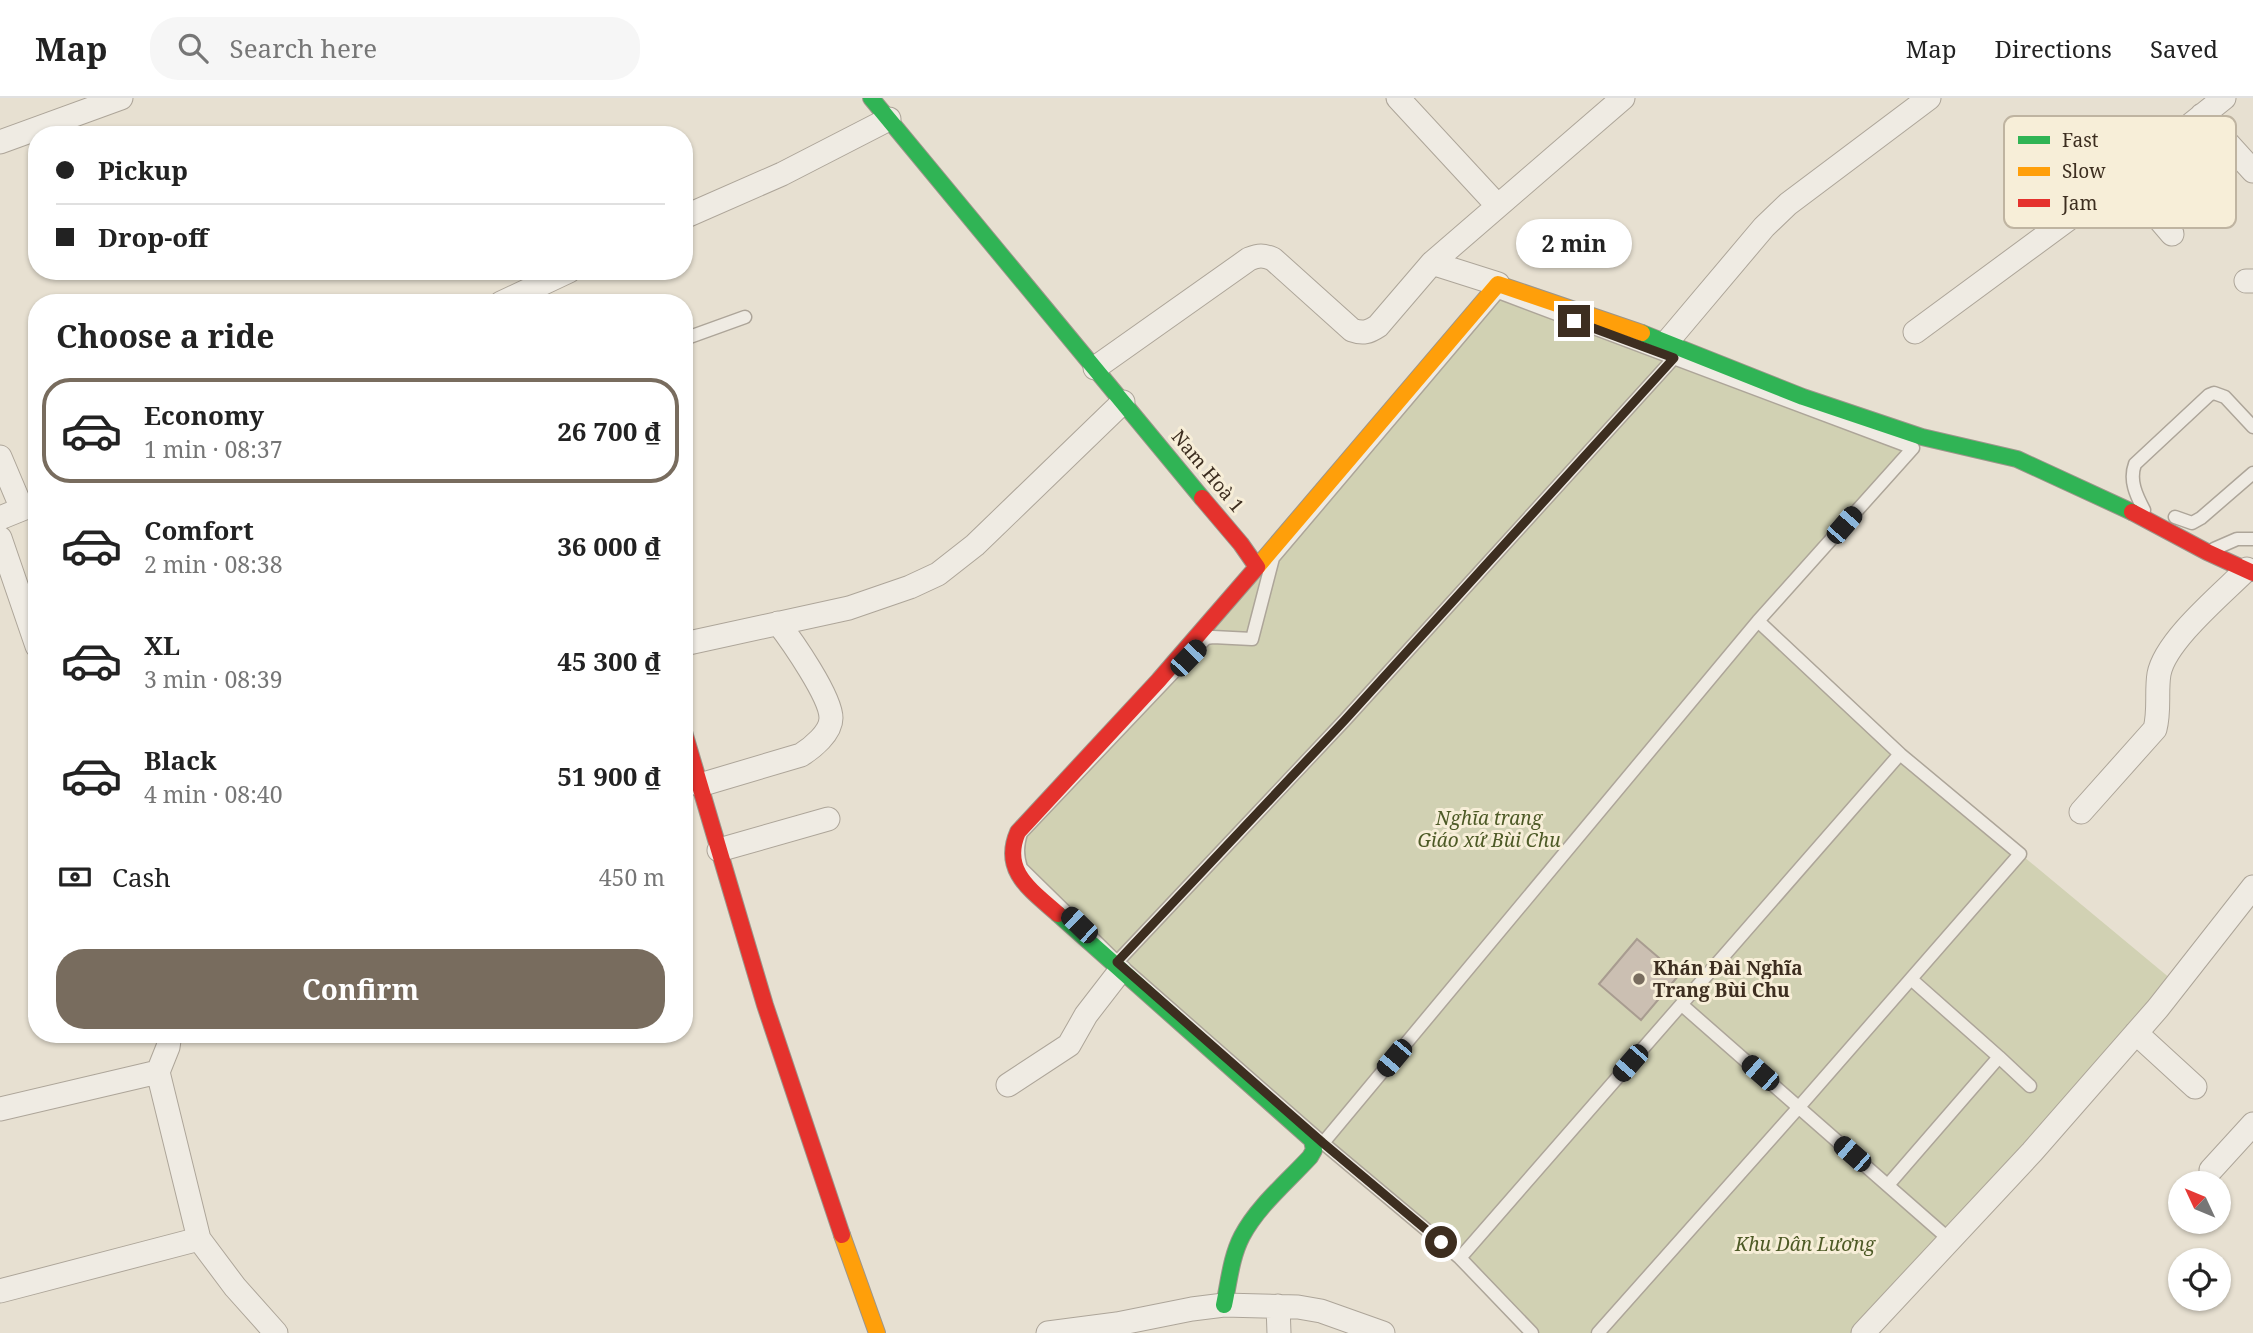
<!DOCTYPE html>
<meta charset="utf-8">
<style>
body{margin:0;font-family:"Noto Serif",serif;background:#f6f6f6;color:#222;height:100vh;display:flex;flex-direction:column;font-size:26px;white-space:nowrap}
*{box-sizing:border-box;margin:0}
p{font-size:23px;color:#767676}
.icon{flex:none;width:38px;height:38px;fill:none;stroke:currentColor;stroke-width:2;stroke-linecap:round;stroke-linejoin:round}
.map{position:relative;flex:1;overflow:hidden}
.sheet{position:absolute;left:28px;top:196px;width:665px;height:749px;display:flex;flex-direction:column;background:#fff;border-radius:28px;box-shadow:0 2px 5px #0004}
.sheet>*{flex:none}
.top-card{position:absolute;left:28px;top:28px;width:665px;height:154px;border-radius:28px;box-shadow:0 2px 5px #0004;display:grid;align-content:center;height:154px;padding:0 28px;background:#fff}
.needle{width:46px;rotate:314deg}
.tools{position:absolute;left:2168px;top:1073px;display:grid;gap:14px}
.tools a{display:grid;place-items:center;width:63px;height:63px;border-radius:50%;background:#fff;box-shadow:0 2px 5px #0004;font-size:35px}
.end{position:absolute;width:32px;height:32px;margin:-16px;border:9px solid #3d2e20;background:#fff;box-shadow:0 0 0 4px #fff}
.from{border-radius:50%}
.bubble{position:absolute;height:49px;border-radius:24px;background:#fff;box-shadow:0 2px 5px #0004;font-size:23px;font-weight:700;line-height:49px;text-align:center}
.car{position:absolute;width:21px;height:42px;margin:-21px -10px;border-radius:9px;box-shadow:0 0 5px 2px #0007;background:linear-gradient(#222 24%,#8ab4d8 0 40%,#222 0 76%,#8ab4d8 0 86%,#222 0)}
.top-card b{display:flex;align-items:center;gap:24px;height:66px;font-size:26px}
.top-card b+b{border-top:2px solid #e0e0e0}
.top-card i{width:18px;height:18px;background:#222}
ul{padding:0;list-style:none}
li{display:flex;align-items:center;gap:21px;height:105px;margin:0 14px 10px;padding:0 14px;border:4px solid transparent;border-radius:28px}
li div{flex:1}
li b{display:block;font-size:26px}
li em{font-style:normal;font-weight:700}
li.on{border-color:#786c5e}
li>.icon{width:63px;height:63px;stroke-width:1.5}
h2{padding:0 28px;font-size:32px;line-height:84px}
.pay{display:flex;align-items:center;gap:18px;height:77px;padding:0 28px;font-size:26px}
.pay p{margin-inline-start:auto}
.button{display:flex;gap:14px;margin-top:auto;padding:14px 28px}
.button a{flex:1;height:80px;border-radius:28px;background:#786c5e;color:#fff;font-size:28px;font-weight:700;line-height:80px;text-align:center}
header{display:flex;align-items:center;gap:42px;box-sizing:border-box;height:98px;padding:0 35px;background:#fff;border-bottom:2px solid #e0e0e0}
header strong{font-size:33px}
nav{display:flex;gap:38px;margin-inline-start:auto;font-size:24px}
.search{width:490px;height:63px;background:#f6f6f6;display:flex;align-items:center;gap:18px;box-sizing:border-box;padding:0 24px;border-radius:28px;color:#767676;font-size:26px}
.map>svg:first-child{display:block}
.cemetery{fill:#d1d1b3}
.building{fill:#cbbfb2;stroke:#a89c90;stroke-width:2}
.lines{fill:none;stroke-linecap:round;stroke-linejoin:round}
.lane-casing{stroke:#ada599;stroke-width:15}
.street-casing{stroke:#ada599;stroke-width:25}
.fast-casing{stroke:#9c958a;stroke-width:18}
.slow-casing{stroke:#9c958a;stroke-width:18}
.jam-casing{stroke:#9c958a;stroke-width:18}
.lane{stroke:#efebe3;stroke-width:12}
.street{stroke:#efebe3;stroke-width:23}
.fast{stroke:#30b455;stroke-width:16}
.slow{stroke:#ff9f0a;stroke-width:16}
.jam{stroke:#e5322d;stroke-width:16}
.route{stroke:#3d2e20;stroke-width:9}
.poi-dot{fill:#786c5e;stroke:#f7eed8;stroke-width:2.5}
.labels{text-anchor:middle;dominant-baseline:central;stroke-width:6;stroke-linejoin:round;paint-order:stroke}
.street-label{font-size:19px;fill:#3d2e20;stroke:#f7eed8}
.park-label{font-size:19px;font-style:italic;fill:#4d5a26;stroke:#f7eed8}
.poi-label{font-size:19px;font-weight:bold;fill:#3d2e20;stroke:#f7eed8;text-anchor:start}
.key{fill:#f7eed8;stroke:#bfb4a1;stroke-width:2}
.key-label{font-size:19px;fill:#3d2e20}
</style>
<header>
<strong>Map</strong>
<div class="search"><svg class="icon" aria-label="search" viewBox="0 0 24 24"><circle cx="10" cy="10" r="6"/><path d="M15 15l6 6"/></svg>Search here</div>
<nav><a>Map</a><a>Directions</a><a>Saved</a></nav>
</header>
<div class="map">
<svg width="2253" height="1235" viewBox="0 0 2253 1235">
<rect width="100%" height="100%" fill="#e7e0d1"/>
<path class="cemetery" d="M1498,186L1922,339L1765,523L1900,656L2177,886L1862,1235H1532L1455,1155L1015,772L1018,734Z"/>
<path class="building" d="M1637,841L1679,877L1641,922L1599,886Z"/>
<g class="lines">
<g class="lane-casing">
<path id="lane" d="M1498,194L1913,350L1758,523L1323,1045L1117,864L1021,770C1017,757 1017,748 1021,735L1206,540L1213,539L1252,541L1273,460Z
M684,241L745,219
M2144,412C2136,397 2129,382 2135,366L2209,297L2214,295L2225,299L2253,329
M2175,419L2192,425L2201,420L2253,375
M2214,451L2237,441H2253
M1117,864L1344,623L1674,260
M1682,907L1942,1135
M1999,959L2030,988
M1323,1045L1460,1160L1900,656L1758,523
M1888,1087L1999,959L1911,881
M1460,1160L1532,1235
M1598,1235L1799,1009L2020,756L1900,656"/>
</g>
<g class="street-casing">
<path id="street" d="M1398,0L1497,107
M2202,17L2253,73
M0,44L121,0
M2124,80L2172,136
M684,119L782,76L889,21
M1432,165L1623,0
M2246,183H2253
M501,205L569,173
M1915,234L2124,80L2224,0
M1667,244L1764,129L1788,106L1929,0
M1095,270L1249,161C1259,157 1263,157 1273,161L1352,232C1363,236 1369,234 1378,228L1432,165L1498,186
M0,359L22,411
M0,420L37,405
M0,440L37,548
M684,546L849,510L910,489L938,476L975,447L1123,304
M700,687L801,657C812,650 831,635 831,620C831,599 792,543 778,525
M2081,714L2155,631C2160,612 2156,594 2159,576C2165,543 2222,496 2247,471
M719,752L828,721
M2136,935L2195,989
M158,974L168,949L170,936
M1008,987L1069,947L1086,917L1120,873
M0,1011L158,974L199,1141L0,1193
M2211,1072L2253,1026
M199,1141L235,1189L276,1235
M1278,1208L1279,1235
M1048,1235L1117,1226L1192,1211L1224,1207L1298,1209L1321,1213L1383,1235
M1863,1235L2032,1054L2158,910L2253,789"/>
</g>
<g class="fast-casing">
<path id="fast" d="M871,0L1202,400
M1642,235L1803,299L1922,339L2017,361L2132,414
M1058,816L1312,1042L1314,1052L1310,1059C1287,1084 1258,1108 1242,1138C1231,1159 1229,1184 1224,1207"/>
</g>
<g class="slow-casing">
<path id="slow" d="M1257,469L1498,186L1642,235
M842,1137L877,1235"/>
</g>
<g class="jam-casing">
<path id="jam" d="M2132,414L2207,454L2253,475
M684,634L765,907L842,1137
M1058,816C1031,792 1001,773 1018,734L1159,582L1257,469L1241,446L1202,400"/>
</g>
<use href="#lane" class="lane"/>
<use href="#street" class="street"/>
<use href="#fast" class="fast"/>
<use href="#slow" class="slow"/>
<use href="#jam" class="jam"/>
</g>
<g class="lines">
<path class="route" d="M1441,1144L1323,1045L1117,864L1344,623L1674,260L1574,223"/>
</g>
<circle class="poi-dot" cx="1639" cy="881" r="7"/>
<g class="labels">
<g class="street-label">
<text transform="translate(1208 373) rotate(50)">Nam Hoà 1</text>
</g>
<g class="park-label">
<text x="1489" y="720">Nghĩa trang<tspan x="1489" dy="22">Giáo xứ Bùi Chu</tspan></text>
<text x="1805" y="1146">Khu Dân Lương</text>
</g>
<g class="poi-label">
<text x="1653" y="870">Khán Đài Nghĩa<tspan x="1653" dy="22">Trang Bùi Chu</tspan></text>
</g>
</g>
<rect x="2004" y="18" width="232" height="112" rx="10" class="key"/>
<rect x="2018" y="38" width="32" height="8" fill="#30b455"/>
<rect x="2018" y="69" width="32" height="9" fill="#ff9f0a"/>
<rect x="2018" y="101" width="32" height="8" fill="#e5322d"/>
<g class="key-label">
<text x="2062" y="49">Fast</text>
<text x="2062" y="80">Slow</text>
<text x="2062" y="112">Jam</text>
</g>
</svg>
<div class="tools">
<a><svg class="needle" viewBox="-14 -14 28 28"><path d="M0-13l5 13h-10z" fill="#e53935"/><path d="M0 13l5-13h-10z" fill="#767676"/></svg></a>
<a><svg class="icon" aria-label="locate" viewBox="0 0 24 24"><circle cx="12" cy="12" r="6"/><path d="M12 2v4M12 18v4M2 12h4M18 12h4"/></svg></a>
</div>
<i class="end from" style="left:1441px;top:1144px"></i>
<i class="end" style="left:1574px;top:223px"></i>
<div class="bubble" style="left:1516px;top:121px;width:116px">2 min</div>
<i class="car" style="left:1844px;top:427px;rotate:41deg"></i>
<i class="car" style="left:1188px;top:560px;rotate:44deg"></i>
<i class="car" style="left:1079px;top:827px;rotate:314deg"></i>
<i class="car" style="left:1394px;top:960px;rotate:220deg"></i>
<i class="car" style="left:1630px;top:965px;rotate:221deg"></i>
<i class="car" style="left:1760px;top:975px;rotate:311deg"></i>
<i class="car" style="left:1852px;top:1056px;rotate:311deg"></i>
<div class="top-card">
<b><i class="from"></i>Pickup</b>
<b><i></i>Drop-off</b>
</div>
<section class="sheet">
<h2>Choose a ride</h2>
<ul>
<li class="on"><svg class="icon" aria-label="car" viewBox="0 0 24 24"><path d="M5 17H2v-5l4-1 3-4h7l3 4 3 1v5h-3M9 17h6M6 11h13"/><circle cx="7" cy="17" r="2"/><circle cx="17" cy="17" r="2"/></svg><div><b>Economy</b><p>1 min · 08:37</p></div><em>26 700 ₫</em></li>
<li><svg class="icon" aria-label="car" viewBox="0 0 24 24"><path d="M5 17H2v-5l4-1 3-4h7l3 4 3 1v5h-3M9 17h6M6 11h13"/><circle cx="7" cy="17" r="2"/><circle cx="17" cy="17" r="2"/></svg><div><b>Comfort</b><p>2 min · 08:38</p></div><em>36 000 ₫</em></li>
<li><svg class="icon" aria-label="car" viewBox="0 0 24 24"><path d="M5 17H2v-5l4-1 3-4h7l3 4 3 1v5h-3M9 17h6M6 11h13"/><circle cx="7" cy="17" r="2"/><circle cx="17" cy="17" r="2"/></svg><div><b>XL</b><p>3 min · 08:39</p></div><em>45 300 ₫</em></li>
<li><svg class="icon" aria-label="car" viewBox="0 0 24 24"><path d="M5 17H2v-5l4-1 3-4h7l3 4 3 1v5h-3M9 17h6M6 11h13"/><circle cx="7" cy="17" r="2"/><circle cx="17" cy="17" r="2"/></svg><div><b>Black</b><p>4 min · 08:40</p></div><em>51 900 ₫</em></li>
</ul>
<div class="pay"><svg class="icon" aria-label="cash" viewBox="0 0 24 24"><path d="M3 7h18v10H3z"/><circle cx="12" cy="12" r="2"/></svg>Cash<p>450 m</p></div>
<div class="button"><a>Confirm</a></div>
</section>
</div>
